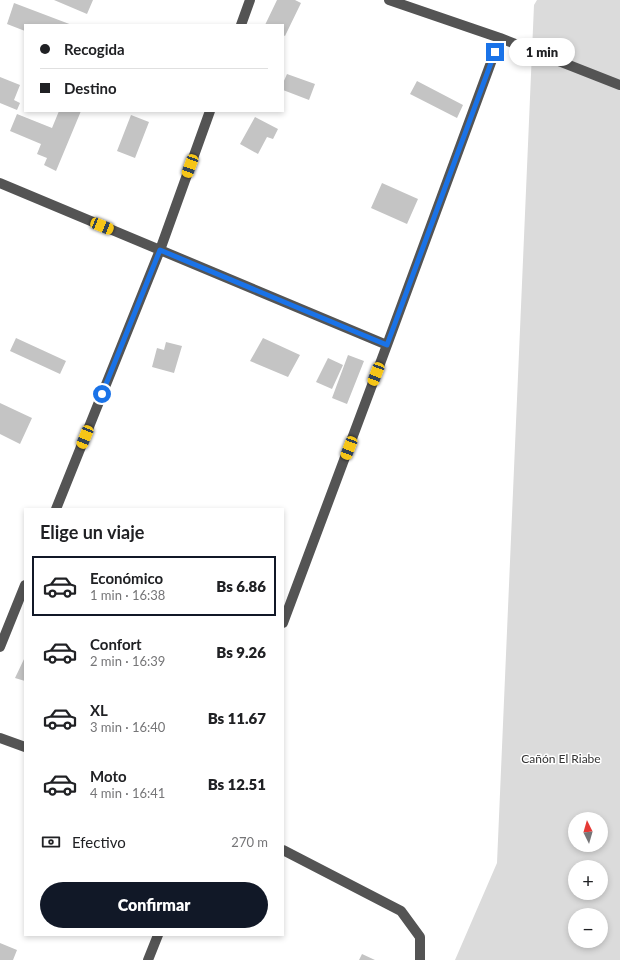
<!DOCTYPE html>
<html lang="es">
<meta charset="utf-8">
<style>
body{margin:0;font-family:Lato,sans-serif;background:#f2f2f2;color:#202124;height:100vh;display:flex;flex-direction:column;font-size:15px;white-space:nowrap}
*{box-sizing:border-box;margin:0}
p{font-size:13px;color:#757577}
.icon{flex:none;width:22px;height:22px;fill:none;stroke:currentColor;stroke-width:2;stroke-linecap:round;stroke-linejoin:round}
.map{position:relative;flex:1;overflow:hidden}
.details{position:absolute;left:24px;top:508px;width:260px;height:428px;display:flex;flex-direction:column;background:#fff;border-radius:0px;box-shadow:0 2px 6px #0003}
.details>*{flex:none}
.banner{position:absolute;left:24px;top:24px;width:260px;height:88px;border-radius:0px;box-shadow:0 2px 6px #0003;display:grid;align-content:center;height:88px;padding:0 16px;background:#fff}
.needle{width:26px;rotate:355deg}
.buttons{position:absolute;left:568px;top:812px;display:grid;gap:8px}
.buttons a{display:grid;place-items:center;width:40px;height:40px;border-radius:50%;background:#fff;box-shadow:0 2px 6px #0003;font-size:20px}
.end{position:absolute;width:18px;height:18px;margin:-9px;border:5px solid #1a73e8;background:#fff;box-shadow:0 0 0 2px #fff}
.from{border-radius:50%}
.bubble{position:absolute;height:28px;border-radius:14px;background:#fff;box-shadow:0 2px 6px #0003;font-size:13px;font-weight:800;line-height:28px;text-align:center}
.car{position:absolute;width:12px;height:24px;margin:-12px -6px;border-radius:5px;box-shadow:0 0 3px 1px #0007;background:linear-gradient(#f5c518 24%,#345 0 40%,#f5c518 0 76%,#345 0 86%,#f5c518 0)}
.banner b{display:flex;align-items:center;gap:14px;height:38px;font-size:15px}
.banner b+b{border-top:1px solid #e0e0e0}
.banner i{width:10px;height:10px;background:#202124}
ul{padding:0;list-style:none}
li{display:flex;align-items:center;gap:12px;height:60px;margin:0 8px 6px;padding:0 8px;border:2px solid transparent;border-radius:0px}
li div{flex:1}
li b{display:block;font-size:15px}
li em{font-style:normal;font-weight:800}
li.active{border-color:#111827}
li>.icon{width:36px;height:36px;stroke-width:1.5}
h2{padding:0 16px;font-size:18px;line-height:48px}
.pay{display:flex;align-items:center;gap:10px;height:44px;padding:0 16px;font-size:15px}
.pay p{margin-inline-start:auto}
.button{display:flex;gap:8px;margin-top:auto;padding:8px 16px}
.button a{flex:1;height:46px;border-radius:24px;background:#111827;color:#fff;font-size:16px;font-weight:800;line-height:46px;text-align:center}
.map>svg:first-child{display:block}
.green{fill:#dbdbdb;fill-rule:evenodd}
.building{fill:#c4c4c4}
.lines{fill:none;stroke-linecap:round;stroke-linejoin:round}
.minor{stroke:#545454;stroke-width:10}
.route{stroke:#1a73e8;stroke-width:5}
.labels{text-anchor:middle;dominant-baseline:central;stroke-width:3;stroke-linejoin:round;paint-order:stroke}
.park-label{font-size:12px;fill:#323232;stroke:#fff}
</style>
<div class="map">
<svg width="620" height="960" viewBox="0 0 620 960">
<rect width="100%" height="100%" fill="#fff"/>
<path class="green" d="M537,0H620V960H455L497,863L534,5ZM575,819H601V845H575ZM575,867H601V893H575ZM575,915H601V941H575Z"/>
<path class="building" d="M54,0H93L87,14Z
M277,0H295L301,3L285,36L283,35V25H265Z
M14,3L72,25H25V31L7,24Z
M287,74L315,84L309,100L283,90V83Z
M0,77L20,85L14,100L20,103L17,110L0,103Z
M417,81L463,105L457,118L410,94Z
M59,111H81L56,171L44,165L47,158L37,154L41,144L10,131L17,114L52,128Z
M131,115L149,122L135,158L117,151Z
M255,117L278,129L273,139L267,137L258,154L240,144Z
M382,183L418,199L407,224L371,208Z
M16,338L66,361L60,374L10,351Z
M263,338L300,355L288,377L250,361Z
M166,342L182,346L174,373L152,367L157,348L164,350Z
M348,355L364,361L347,404L332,398Z
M328,358L343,365L332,389L316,382Z
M0,403L32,418L20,444L0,434Z
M25,657V681L15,678Z
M0,943L17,950L13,960H0Z
M362,954L375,960H359Z"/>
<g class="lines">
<path class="minor" d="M389,0L500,38L620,85
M241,25L250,0
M0,183L387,345
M56,509L160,250L210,111
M283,623L387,345L500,38
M0,647L25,585
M0,738L25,747
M283,850L401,911L420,937V960
M148,960L158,935"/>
</g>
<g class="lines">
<path class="route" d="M102,394L160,250L387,345L495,52"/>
</g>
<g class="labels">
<g class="park-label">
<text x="561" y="758">Cañón El Riabe</text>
</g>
</g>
</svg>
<div class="buttons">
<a><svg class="needle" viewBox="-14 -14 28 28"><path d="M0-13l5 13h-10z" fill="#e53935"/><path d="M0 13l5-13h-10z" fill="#757577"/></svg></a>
<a>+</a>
<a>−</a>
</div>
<i class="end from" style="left:102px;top:394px"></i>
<i class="end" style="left:495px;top:52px"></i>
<div class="bubble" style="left:509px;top:38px;width:66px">1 min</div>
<i class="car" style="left:190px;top:166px;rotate:200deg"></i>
<i class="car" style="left:102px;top:226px;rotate:112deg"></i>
<i class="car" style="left:376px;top:374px;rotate:201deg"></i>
<i class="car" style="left:85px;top:437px;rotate:202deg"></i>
<i class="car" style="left:349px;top:448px;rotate:201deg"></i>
<div class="banner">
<b><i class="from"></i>Recogida</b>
<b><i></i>Destino</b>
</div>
<section class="details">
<h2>Elige un viaje</h2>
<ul>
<li class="active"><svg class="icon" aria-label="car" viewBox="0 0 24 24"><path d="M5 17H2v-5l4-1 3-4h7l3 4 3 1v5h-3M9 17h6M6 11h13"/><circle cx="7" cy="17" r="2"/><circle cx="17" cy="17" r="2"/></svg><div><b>Económico</b><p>1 min · 16:38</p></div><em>Bs 6.86</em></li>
<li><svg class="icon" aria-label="car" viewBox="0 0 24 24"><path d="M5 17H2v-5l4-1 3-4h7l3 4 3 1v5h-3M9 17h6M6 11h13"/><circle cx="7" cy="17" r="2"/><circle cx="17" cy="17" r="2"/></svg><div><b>Confort</b><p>2 min · 16:39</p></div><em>Bs 9.26</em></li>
<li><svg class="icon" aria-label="car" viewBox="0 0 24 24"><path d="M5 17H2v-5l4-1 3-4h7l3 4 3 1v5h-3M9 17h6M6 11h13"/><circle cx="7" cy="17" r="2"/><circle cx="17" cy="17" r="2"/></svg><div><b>XL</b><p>3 min · 16:40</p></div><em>Bs 11.67</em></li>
<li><svg class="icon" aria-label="car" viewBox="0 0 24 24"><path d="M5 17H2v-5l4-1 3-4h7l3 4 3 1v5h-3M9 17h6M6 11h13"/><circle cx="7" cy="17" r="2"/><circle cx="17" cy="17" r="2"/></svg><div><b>Moto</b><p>4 min · 16:41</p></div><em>Bs 12.51</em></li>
</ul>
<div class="pay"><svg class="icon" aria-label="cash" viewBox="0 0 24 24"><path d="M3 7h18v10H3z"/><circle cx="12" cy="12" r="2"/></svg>Efectivo<p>270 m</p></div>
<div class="button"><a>Confirmar</a></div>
</section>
</div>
